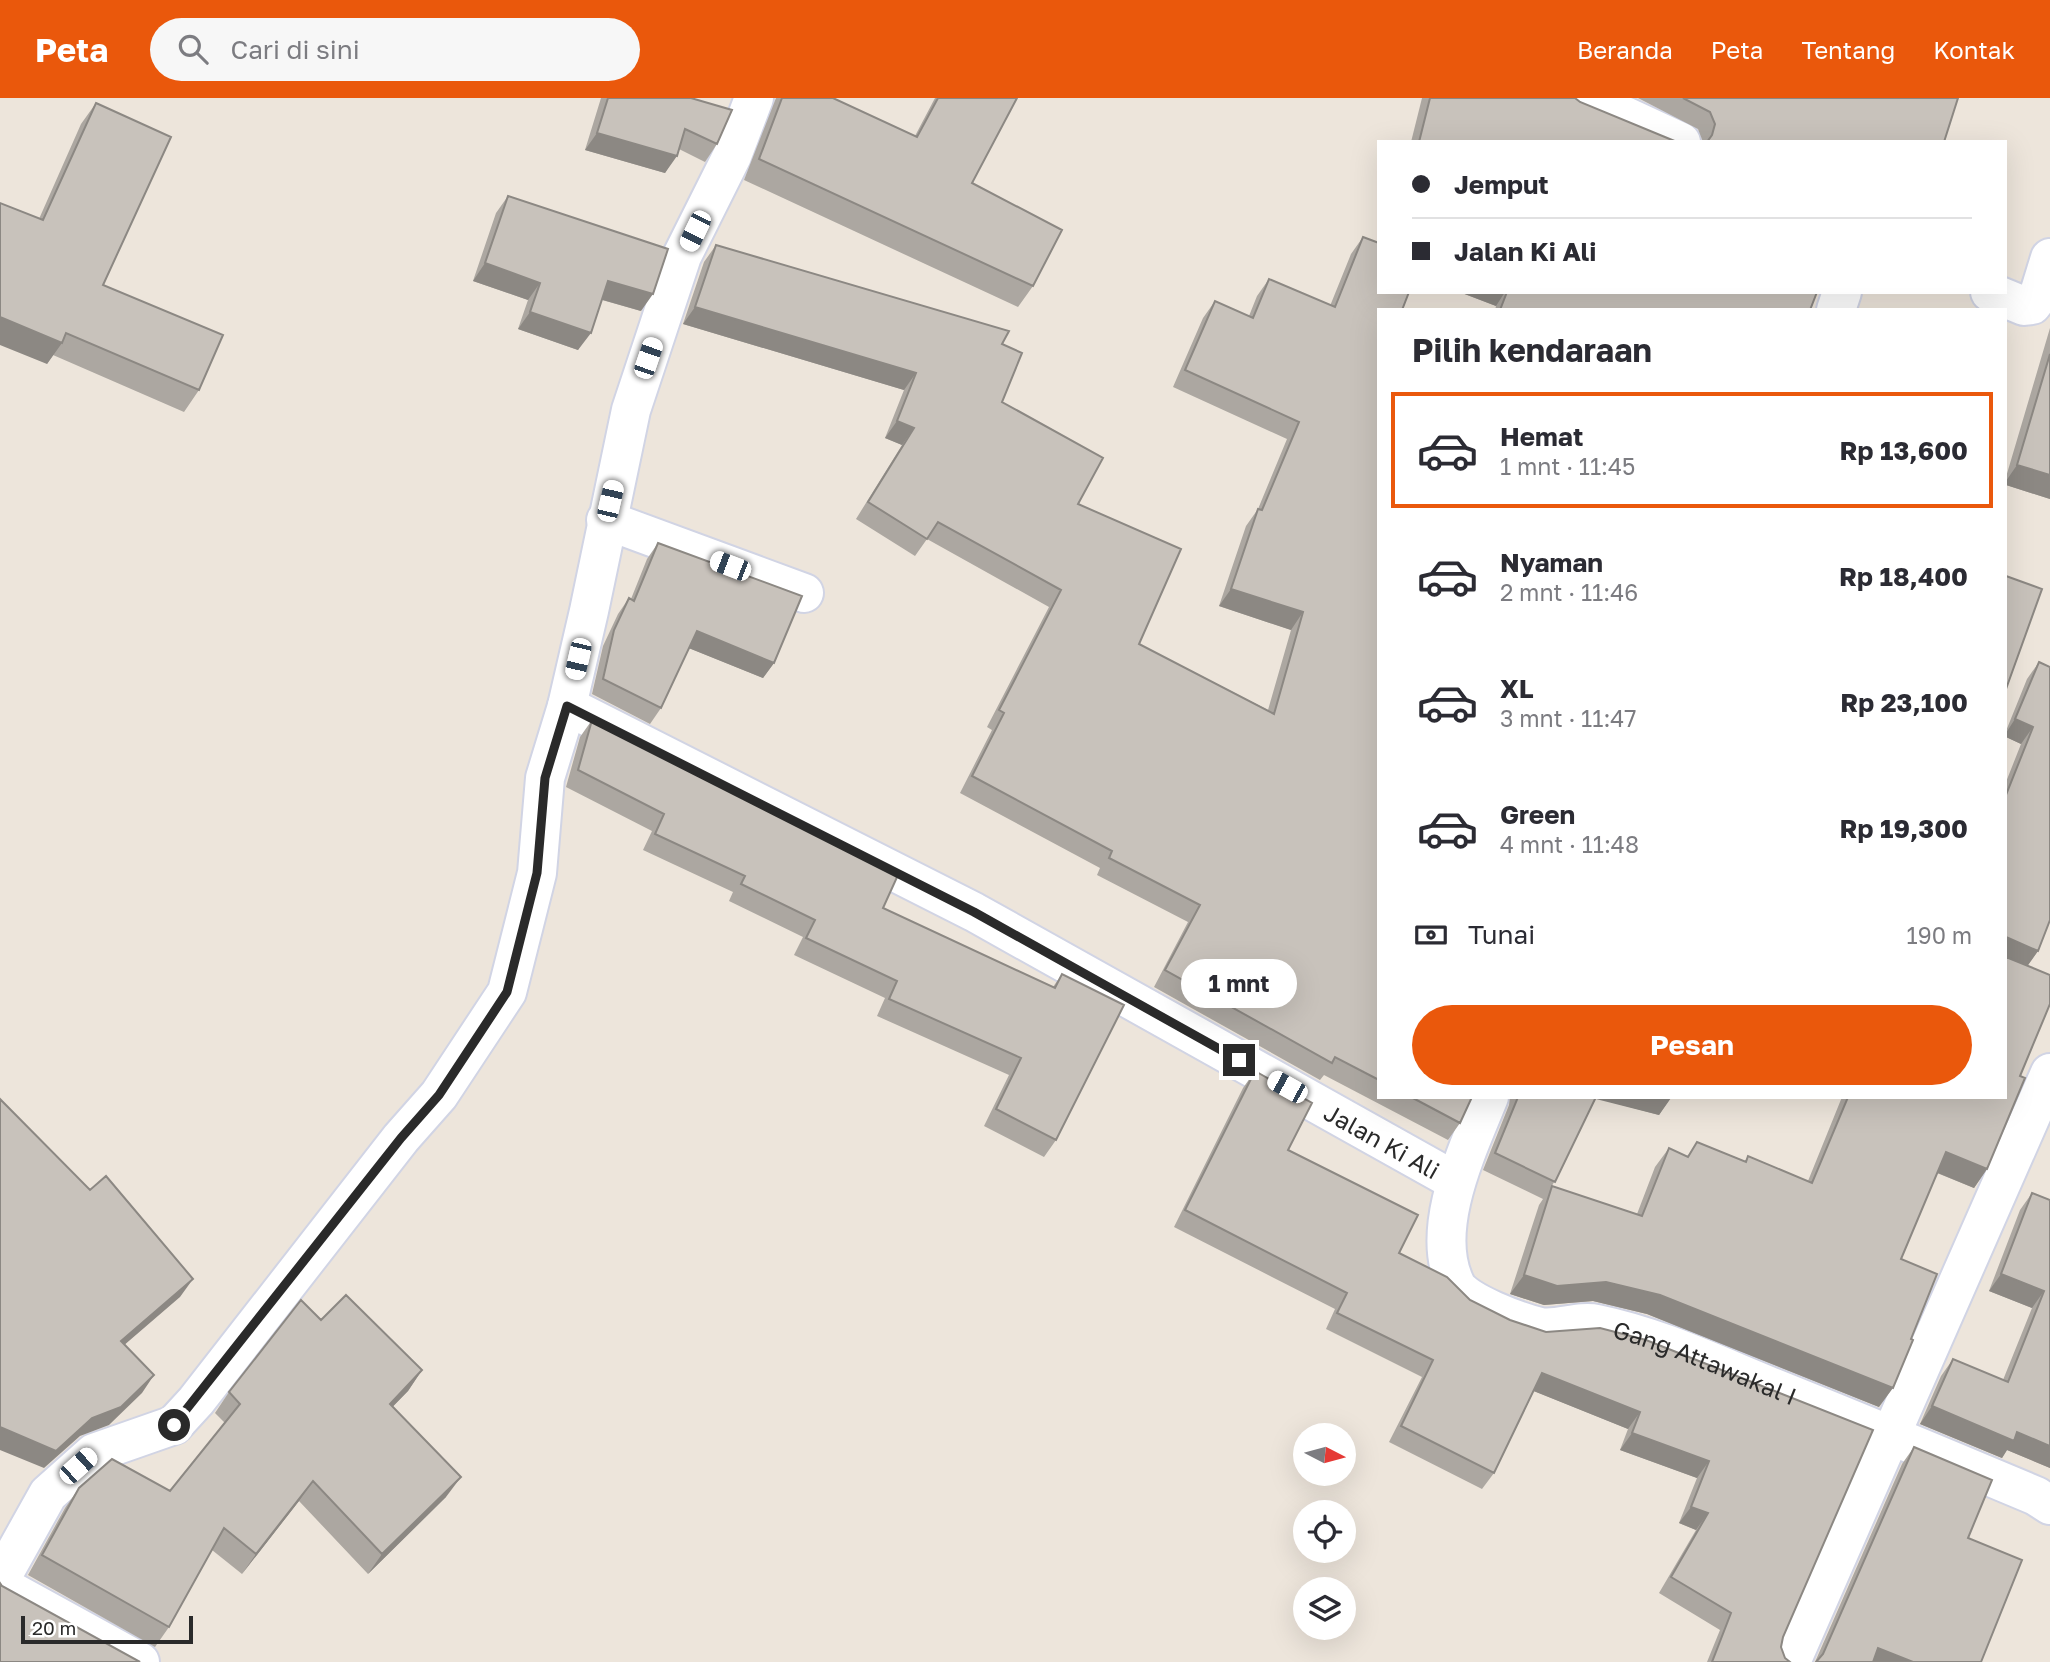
<!DOCTYPE html>
<html lang="id">
<meta charset="utf-8">
<style>
body{margin:0;font-family:"Golos Text",sans-serif;background:#f7f7f7;color:#2b2b33;height:100vh;display:flex;flex-direction:column;font-size:26px;white-space:nowrap}
*{box-sizing:border-box;margin:0}
p{font-size:23px;color:#7c7c81}
.icon{flex:none;width:38px;height:38px;fill:none;stroke:currentColor;stroke-width:2;stroke-linecap:round;stroke-linejoin:round}
.map{position:relative;flex:1;overflow:hidden}
.panel{position:absolute;left:1377px;top:210px;width:630px;height:791px;display:flex;flex-direction:column;background:#fff;border-radius:0px;box-shadow:0 7px 28px #0002}
.panel>*{flex:none}
.guide{position:absolute;left:1377px;top:42px;width:630px;height:154px;border-radius:0px;box-shadow:0 7px 28px #0002;display:grid;align-content:center;height:154px;padding:0 35px;background:#fff}
.needle{width:46px;rotate:96deg}
.buttons{position:absolute;left:1293px;top:1325px;display:grid;gap:14px}
.buttons a{display:grid;place-items:center;width:63px;height:63px;border-radius:50%;background:#fff;box-shadow:0 7px 28px #0002;font-size:35px}
.scale{position:absolute;left:21px;bottom:18px;width:172px;box-sizing:border-box;padding-left:7px;border:4px solid #2a2a2a;border-top:0;font-size:19px;line-height:24px;white-space:nowrap;color:#2a2a2a;-webkit-text-stroke:5px #fff;paint-order:stroke}
.end{position:absolute;width:32px;height:32px;margin:-16px;border:9px solid #2a2a2a;background:#fff;box-shadow:0 0 0 4px #fff}
.from{border-radius:50%}
.bubble{position:absolute;height:49px;border-radius:24px;background:#fff;box-shadow:0 7px 28px #0002;font-size:23px;font-weight:700;line-height:49px;text-align:center}
.car{position:absolute;width:21px;height:42px;margin:-21px -10px;border-radius:9px;box-shadow:0 0 5px 2px #0007;background:linear-gradient(#fff 24%,#345 0 40%,#fff 0 76%,#345 0 86%,#fff 0)}
.guide b{display:flex;align-items:center;gap:24px;height:66px;font-size:26px}
.guide b+b{border-top:2px solid #e1e1e2}
.guide i{width:18px;height:18px;background:#2b2b33}
ul{padding:0;list-style:none}
li{display:flex;align-items:center;gap:21px;height:116px;margin:0 14px 10px;padding:0 21px;border:4px solid transparent;border-radius:0px}
li div{flex:1}
li b{display:block;font-size:26px}
li em{font-style:normal;font-weight:700}
li.active{border-color:#ea580c}
li>.icon{width:63px;height:63px;stroke-width:1.5}
h2{padding:0 35px;font-size:32px;line-height:84px}
.pay{display:flex;align-items:center;gap:18px;height:77px;padding:0 35px;font-size:26px}
.pay p{margin-inline-start:auto}
.primary-button{display:flex;gap:14px;margin-top:auto;padding:14px 35px}
.primary-button a{flex:1;height:80px;border-radius:42px;background:#ea580c;color:#fff;font-size:28px;font-weight:700;line-height:80px;text-align:center}
header{display:flex;align-items:center;gap:42px;box-sizing:border-box;height:98px;padding:0 35px;background:#ea580c;color:#fff}
header strong{font-size:33px}
nav{display:flex;gap:38px;margin-inline-start:auto;font-size:24px}
.search{width:490px;height:63px;background:#f7f7f7;display:flex;align-items:center;gap:18px;box-sizing:border-box;padding:0 24px;border-radius:38px;color:#7c7c81;font-size:26px}
.map>svg:first-child{display:block}
.lines{fill:none;stroke-linecap:round;stroke-linejoin:round}
.street-casing{stroke:#d1d4e4;stroke-width:42}
.street{stroke:#fff;stroke-width:38}
.wall{fill:#aca7a1}
.shaded-wall{fill:#8c8883}
.building{fill:#c8c2bb;stroke:#8c8883;stroke-width:2}
.route{stroke:#2a2a2a;stroke-width:9}
.labels{text-anchor:middle;dominant-baseline:central;stroke-width:5;stroke-linejoin:round;paint-order:stroke}
.street-label{font-size:24px;fill:#2a2a2a;stroke:#fff}
</style>
<header>
<strong>Peta</strong>
<div class="search"><svg class="icon" aria-label="search" viewBox="0 0 24 24"><circle cx="10" cy="10" r="6"/><path d="M15 15l6 6"/></svg>Cari di sini</div>
<nav><a>Beranda</a><a>Peta</a><a>Tentang</a><a>Kontak</a></nav>
</header>
<div class="map">
<svg width="2050" height="1564" viewBox="0 0 2050 1564">
<rect width="100%" height="100%" fill="#ede5db"/>
<g class="lines">
<g class="street-casing">
<g id="street">
<path d="M1576,0L1625,18L1681,44"/>
<path d="M1990,194L2024,208L2032,207L2038,199L2050,160"/>
<path d="M1836,212L1842,194"/>
<path d="M606,422L804,495"/>
<path id="s1" d="M567,608L974,814L1455,1083"/>
<path id="s2" d="M1489,999C1468,1051 1428,1132 1456,1187C1464,1204 1520,1224 1540,1229C1558,1232 1579,1222 1597,1226C1656,1238 1711,1264 1767,1287C1857,1323 1946,1360 2036,1398L2050,1407"/>
<path d="M0,1482L48,1396L94,1355L174,1327L196,1303L401,1040L439,997L507,894L537,775L545,680L567,608L589,513L631,312L682,158L732,58L754,0"/>
<path d="M0,1487L140,1564"/>
<path d="M1791,1564L2050,975"/>
</g>
</g>
<use href="#street" class="street"/>
</g>
<path class="wall" d="M601,0H691L717,46L705,64L679,51L665,75L585,52Z
M776,0H833L915,38L935,0H1017L972,85L1033,188L1018,209L744,82Z
M1422,0H1575L1580,4L1677,44H1411Z
M1638,0H1958L1944,44H1703L1698,31Z
M96,5L103,187L199,292L184,314L53,257L47,266L39,121L81,26Z
M508,98L641,213L602,202L578,252L518,231L528,202L473,183L496,115Z
M1363,139L1379,212V999H1472L1460,1025L1448,1042L1324,977L1320,982L1154,889L1188,824L1097,777L1100,770L960,695L992,632L987,629L1049,509L927,441L915,458L856,421L902,347L885,340L904,292L683,226L704,164L716,147L1002,246V304L1078,406L1139,546L1268,612L1291,532L1219,508L1246,428L1258,411L1287,341L1173,289L1203,220L1215,203L1249,218L1257,198L1269,181L1330,208L1351,156Z
M1463,194H1817L1810,212H1495L1496,208L1462,195Z
M2050,230V401L2006,387V379Z
M658,445L774,565L763,580L689,550L661,610L650,626L592,596L603,548L618,516L629,500L631,501L647,461Z
M2039,564L2038,853L2027,868L2020,978L1987,1071L1974,1090L1937,1075L1901,1161L1879,1309L1647,1216L1593,1203L1544,1207L1510,1196L1539,1107L1543,1101L1483,1072L1509,1007L1510,999H1671L1659,1017L1596,1000L1552,1088L1637,1116L1655,1069L1669,1050L1687,1059L1697,1044L1745,1063L1748,1058L1808,1083L1842,999H2006V684L2021,646L2006,639V633L2027,581Z
M592,622L883,810L1053,889L1062,876L1056,1042L1044,1059L984,1028L1009,977L877,918L885,900L794,857L803,839L729,803L733,794L643,752L652,733L566,689L580,639Z
M1255,973L1288,1052L1399,1155L1470,1202L1510,1222L1546,1234L1873,1332L1783,1539L1781,1549L1785,1560L1790,1564H1707L1720,1532L1659,1495L1696,1432L1679,1425L1697,1380L1620,1352L1628,1331L1534,1293L1494,1375L1482,1391L1389,1344L1422,1279L1326,1231L1335,1211L1174,1129L1243,990Z
M2032,1095L2050,1102V1370L2007,1352L2002,1360L1920,1326L1941,1278L1953,1261L2003,1282L2032,1210L1989,1193L2020,1112Z
M321,1222L422,1272L408,1293L392,1309L446,1399L368,1476L299,1403L242,1476L212,1452L169,1529L155,1549L28,1477L65,1410L79,1390L170,1393L225,1325L215,1315L229,1294Z
M1914,1349L1968,1440L1981,1564H1815L1902,1366Z"/>
<path class="shaded-wall" d="M597,35L677,58L665,75L585,52Z
M485,165L540,185L528,202L473,183Z
M608,183L653,196L641,213L596,200Z
M1463,194H1505L1496,208L1462,195Z
M695,209L916,275L904,292L683,226Z
M530,214L591,235L578,252L518,231Z
M0,219L62,245L47,266L0,247Z
M897,323L914,330L902,347L885,340Z
M2017,367L2050,377V401L2006,387V383Z
M1231,491L1303,514L1291,532L1219,508Z
M697,533L774,565L763,580L686,549Z
M2015,621L2033,629L2021,646L2006,639V635Z
M2006,839L2038,853L2026,870L2006,862Z
M1669,999L1671,1000L1659,1017L1592,1000Z
M1946,1054L1987,1071L1974,1090L1933,1073Z
M2001,1176L2044,1193L2032,1210L1989,1193Z
M1524,1177L1606,1184L1660,1197L1893,1290L1879,1309L1647,1216L1593,1203L1544,1207L1510,1196Z
M193,1181L180,1199L108,1261L121,1243Z
M422,1272L408,1293L376,1326L390,1306Z
M1542,1275L1640,1314L1628,1331L1531,1292Z
M154,1277L142,1295L109,1327L80,1338L44,1370L0,1352V1329Z
M1932,1308L2017,1334L2050,1348V1370L2007,1352L2002,1360L1920,1326Z
M1632,1335L1709,1363L1697,1380L1620,1352Z
M461,1379L446,1399L368,1476L382,1456Z
M313,1383L299,1403L242,1476L256,1456Z
M1691,1409L1708,1415L1696,1432L1679,1425Z
M1878,1550L1913,1564H1868Z"/>
<path class="building" d="M608,0H691L732,12L717,46L685,31L677,58L597,35Z
M782,0H833L917,39L938,0H1017L972,85L1062,132L1033,188L759,61Z
M1430,0H1575L1580,4L1677,44H1419Z
M1683,0H1958L1944,44H1707L1712,37L1715,26L1710,14Z
M96,5L171,39L103,187L223,237L199,292L66,235L62,245L0,219V105L43,122Z
M508,98L668,151L653,196L608,183L591,235L530,214L540,185L485,165Z
M1363,139L1379,145V194H1409L1402,212H1379V982L1335,959L1332,965L1165,872L1200,807L1109,760L1112,753L972,678L1004,615L999,612L1061,492L938,424L927,441L868,404L914,330L897,323L916,275L695,209L716,147L1009,233L1002,246L1022,255L1002,304L1103,360L1078,406L1181,451L1139,546L1274,616L1303,514L1231,491L1258,411L1262,412L1299,324L1185,272L1215,203L1253,220L1269,181L1335,209Z
M1507,194H1817L1810,212H1500Z
M2050,256V377L2017,367Z
M658,445L802,498L774,565L697,533L661,610L603,581L614,532L629,500L634,503Z
M2006,478L2042,491L2006,591Z
M2039,564L2050,569V822L2038,853L2006,839V697L2033,629L2015,621Z
M592,622L898,777L883,810L1055,890L1062,876L1124,907L1056,1042L996,1011L1021,960L889,901L897,883L806,840L815,822L741,786L745,778L655,736L664,716L578,672Z
M2006,859L2050,877V906L2020,978L2025,980L1987,1071L1946,1054L1901,1161L1937,1176L1911,1241L1913,1242L1893,1290L1660,1197L1606,1184L1557,1188L1524,1177L1552,1088L1642,1118L1669,1050L1688,1059L1697,1044L1746,1064L1748,1058L1812,1085L1848,999H2006Z
M1255,973L1312,1005L1288,1052L1418,1117L1399,1155L1447,1179L1470,1202L1510,1222L1546,1234L1600,1230L1646,1242L1873,1332L1783,1539L1781,1549L1785,1560L1790,1564H1712L1731,1515L1671,1479L1708,1415L1691,1409L1709,1363L1632,1335L1640,1314L1542,1275L1494,1375L1401,1328L1433,1262L1337,1215L1347,1195L1185,1112Z
M1411,999H1472L1460,1025Z
M1518,999H1596L1555,1084L1495,1055Z
M0,1001L90,1092L106,1078L193,1181L121,1243L154,1277L121,1309L92,1320L56,1353L0,1329Z
M2032,1095L2050,1102V1348L2017,1334L2014,1343L1932,1308L1953,1261L2008,1284L2044,1193L2001,1176Z
M346,1197L422,1272L390,1306L461,1379L382,1456L313,1383L256,1456L224,1430L169,1529L42,1457L79,1390L112,1361L170,1393L240,1306L229,1294L301,1202L321,1222Z
M1914,1349L1992,1382L1968,1440L2022,1462L1981,1564H1913L1878,1550L1873,1564H1816L1823,1556Z
M0,1485L2,1488L140,1564H0Z"/>
<g class="lines">
<path class="route" d="M174,1327L401,1040L439,997L507,894L537,775L545,680L567,608L974,814L1239,962"/>
</g>
<g class="labels">
<g class="street-label">
<text stroke="none"><textPath href="#s1" startOffset="924">Jalan Ki Ali</textPath></text>
<text stroke="none"><textPath href="#s2" startOffset="464">Gang Attawakal I</textPath></text>
</g>
</g>
</svg>
<div class="buttons">
<a><svg class="needle" viewBox="-14 -14 28 28"><path d="M0-13l5 13h-10z" fill="#e53935"/><path d="M0 13l5-13h-10z" fill="#7c7c81"/></svg></a>
<a><svg class="icon" aria-label="locate" viewBox="0 0 24 24"><circle cx="12" cy="12" r="6"/><path d="M12 2v4M12 18v4M2 12h4M18 12h4"/></svg></a>
<a><svg class="icon" aria-label="layers" viewBox="0 0 24 24"><path d="M12 4l9 5-9 5-9-5zM3 14l9 5 9-5"/></svg></a>
</div>
<div class="scale">20 m</div>
<i class="end from" style="left:174px;top:1327px"></i>
<i class="end" style="left:1239px;top:962px"></i>
<div class="bubble" style="left:1181px;top:861px;width:116px">1 mnt</div>
<i class="car" style="left:695px;top:133px;rotate:206deg"></i>
<i class="car" style="left:648px;top:260px;rotate:19deg"></i>
<i class="car" style="left:610px;top:403px;rotate:13deg"></i>
<i class="car" style="left:730px;top:468px;rotate:291deg"></i>
<i class="car" style="left:578px;top:561px;rotate:193deg"></i>
<i class="car" style="left:1287px;top:989px;rotate:299deg"></i>
<i class="car" style="left:78px;top:1368px;rotate:48deg"></i>
<div class="guide">
<b><i class="from"></i>Jemput</b>
<b><i></i>Jalan Ki Ali</b>
</div>
<section class="panel">
<h2>Pilih kendaraan</h2>
<ul>
<li class="active"><svg class="icon" aria-label="car" viewBox="0 0 24 24"><path d="M5 17H2v-5l4-1 3-4h7l3 4 3 1v5h-3M9 17h6M6 11h13"/><circle cx="7" cy="17" r="2"/><circle cx="17" cy="17" r="2"/></svg><div><b>Hemat</b><p>1 mnt · 11:45</p></div><em>Rp 13,600</em></li>
<li><svg class="icon" aria-label="car" viewBox="0 0 24 24"><path d="M5 17H2v-5l4-1 3-4h7l3 4 3 1v5h-3M9 17h6M6 11h13"/><circle cx="7" cy="17" r="2"/><circle cx="17" cy="17" r="2"/></svg><div><b>Nyaman</b><p>2 mnt · 11:46</p></div><em>Rp 18,400</em></li>
<li><svg class="icon" aria-label="car" viewBox="0 0 24 24"><path d="M5 17H2v-5l4-1 3-4h7l3 4 3 1v5h-3M9 17h6M6 11h13"/><circle cx="7" cy="17" r="2"/><circle cx="17" cy="17" r="2"/></svg><div><b>XL</b><p>3 mnt · 11:47</p></div><em>Rp 23,100</em></li>
<li><svg class="icon" aria-label="car" viewBox="0 0 24 24"><path d="M5 17H2v-5l4-1 3-4h7l3 4 3 1v5h-3M9 17h6M6 11h13"/><circle cx="7" cy="17" r="2"/><circle cx="17" cy="17" r="2"/></svg><div><b>Green</b><p>4 mnt · 11:48</p></div><em>Rp 19,300</em></li>
</ul>
<div class="pay"><svg class="icon" aria-label="cash" viewBox="0 0 24 24"><path d="M3 7h18v10H3z"/><circle cx="12" cy="12" r="2"/></svg>Tunai<p>190 m</p></div>
<div class="primary-button"><a>Pesan</a></div>
</section>
</div>
